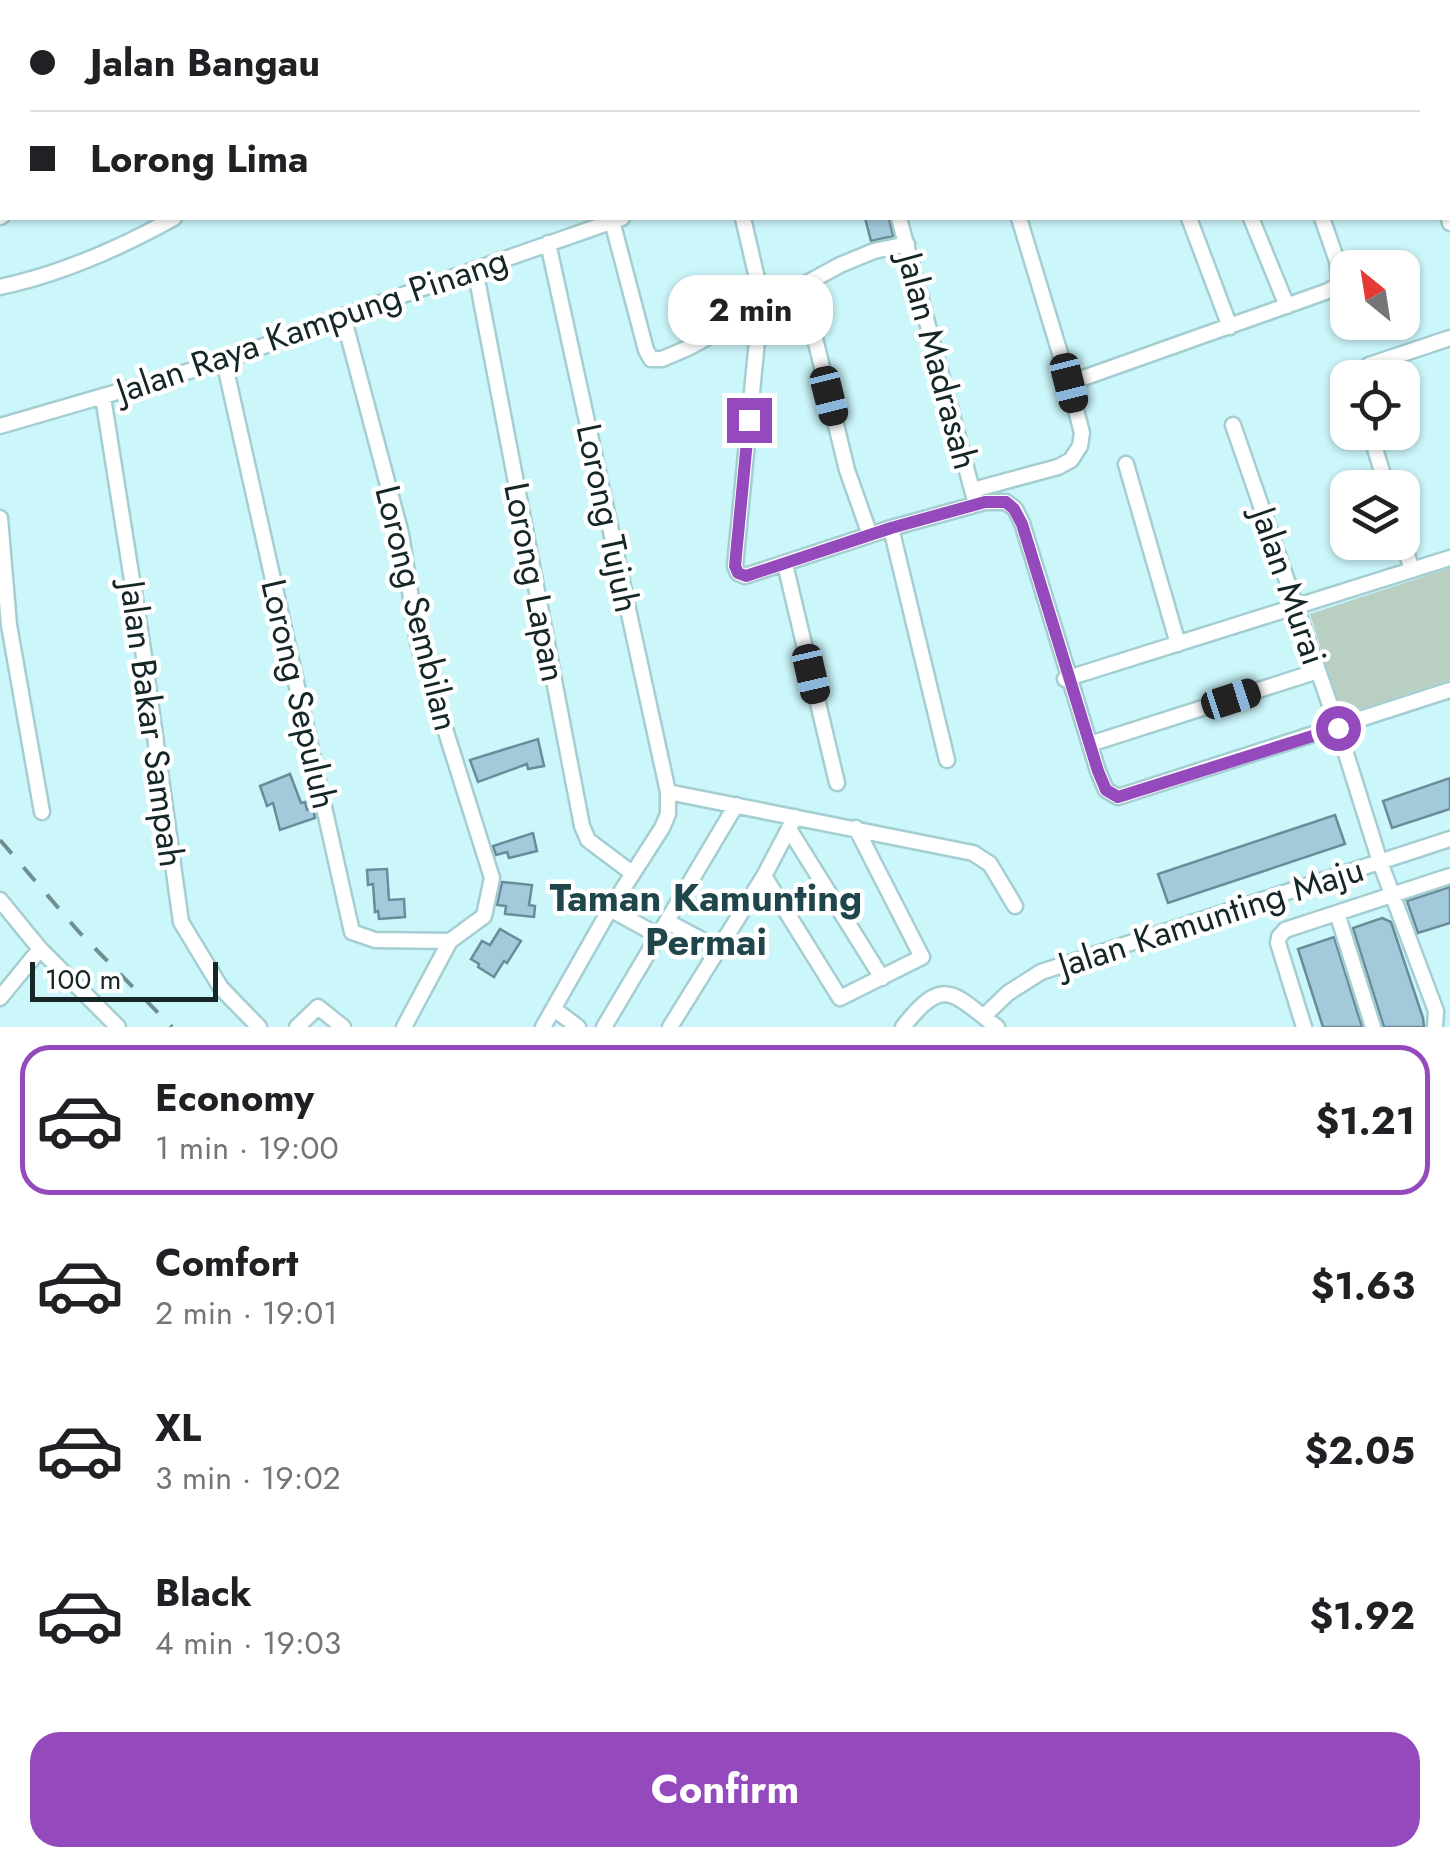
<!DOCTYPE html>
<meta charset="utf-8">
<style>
body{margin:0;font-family:Jost,sans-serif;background:#f2f2f2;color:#202124;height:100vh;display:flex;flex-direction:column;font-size:38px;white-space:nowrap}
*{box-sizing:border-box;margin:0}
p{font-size:32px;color:#757577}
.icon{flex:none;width:55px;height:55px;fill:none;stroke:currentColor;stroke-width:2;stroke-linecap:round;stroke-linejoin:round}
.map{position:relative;height:1027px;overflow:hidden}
.side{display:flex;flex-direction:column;background:#fff;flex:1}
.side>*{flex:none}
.banner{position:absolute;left:0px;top:0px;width:1450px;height:220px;box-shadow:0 2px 8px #0004;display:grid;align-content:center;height:220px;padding:0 30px;background:#fff}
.needle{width:65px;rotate:330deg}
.controls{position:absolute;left:1330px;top:250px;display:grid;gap:20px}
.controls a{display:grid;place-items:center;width:90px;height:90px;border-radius:20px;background:#fff;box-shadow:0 2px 8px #0004;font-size:50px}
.scale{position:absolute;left:30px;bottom:25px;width:188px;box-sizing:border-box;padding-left:10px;border:5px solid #152627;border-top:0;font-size:28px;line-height:35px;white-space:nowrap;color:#152627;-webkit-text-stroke:8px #fff;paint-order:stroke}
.end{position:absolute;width:45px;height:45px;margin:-22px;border:12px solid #944abd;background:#fff;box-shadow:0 0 0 5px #fff}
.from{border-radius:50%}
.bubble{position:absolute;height:70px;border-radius:30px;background:#fff;box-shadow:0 2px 8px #0004;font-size:32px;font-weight:700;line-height:70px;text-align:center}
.car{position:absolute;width:30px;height:60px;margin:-30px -15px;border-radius:12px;box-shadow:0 0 8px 2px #0007;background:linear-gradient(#222 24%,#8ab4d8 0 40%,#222 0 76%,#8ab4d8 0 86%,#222 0)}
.banner b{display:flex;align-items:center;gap:35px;height:95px;font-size:38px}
.banner b+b{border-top:2px solid #e0e0e0}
.banner i{width:25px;height:25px;background:#202124}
ul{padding:18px 0 0;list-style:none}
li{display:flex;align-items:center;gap:30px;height:150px;margin:0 20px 15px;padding:0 10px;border:5px solid transparent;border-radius:30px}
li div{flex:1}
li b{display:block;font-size:38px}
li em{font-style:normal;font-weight:700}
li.active{border-color:#944abd}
li>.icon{width:90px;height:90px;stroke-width:1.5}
.cta{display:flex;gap:20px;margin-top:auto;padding:20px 30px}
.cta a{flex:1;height:115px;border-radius:30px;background:#944abd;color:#fff;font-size:40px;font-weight:700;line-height:115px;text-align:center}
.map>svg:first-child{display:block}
.green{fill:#b8cfc1}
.building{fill:#a2cadb;stroke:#698c9a;stroke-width:2.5}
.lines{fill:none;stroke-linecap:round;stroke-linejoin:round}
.minor-casing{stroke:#a4ced2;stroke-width:19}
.minor{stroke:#fff;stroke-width:14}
.rail{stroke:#708e90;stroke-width:4;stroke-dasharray:18 18;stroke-linecap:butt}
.route{stroke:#944abd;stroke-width:12}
.labels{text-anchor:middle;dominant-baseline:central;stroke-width:9;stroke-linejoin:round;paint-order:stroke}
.street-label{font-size:35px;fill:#152627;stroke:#fff}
.neighbourhood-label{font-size:38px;font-weight:bold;fill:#1f464a;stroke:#fff}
</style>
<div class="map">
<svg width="1450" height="1027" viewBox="0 0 1450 1027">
<rect width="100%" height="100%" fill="#cbf6fa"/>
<path class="green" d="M1450,568V680L1342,715L1310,614Z"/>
<path class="building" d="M865,218H889L893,236L871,241Z
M538,739L544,766L528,769L527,764L478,782L470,760Z
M290,774L301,803L305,802L307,810L313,808L315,818L280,830L273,803L267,806L260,786Z
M1450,778V809L1392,828L1383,801Z
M1335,815L1345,844L1168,903L1158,874Z
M533,833L537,851L509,858L507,852L496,855L493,846Z
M387,869L389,900L404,899L405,917L379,919L378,911L375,912L373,884L368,885L367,870Z
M502,882L532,885L529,905L535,906L534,917L505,914L506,906L497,905Z
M1450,887V923L1418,933L1407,901Z
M1382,918L1391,922L1423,1018L1424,1027H1384L1353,928Z
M500,929L521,941L507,963L504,961L494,977L478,967L479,964L471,959L482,941L490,945Z
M1334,937L1362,1027H1323L1298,949Z"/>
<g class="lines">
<g class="minor-casing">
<path id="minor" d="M283,0L284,2
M782,0L783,2
M1107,0V2
M116,2L118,0
M529,2L535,0
M738,2L744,0
M1209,2L1217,0
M1433,2L1442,0
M1448,60L1450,59
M1448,121L1450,120
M0,146L2,145
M1448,216L1450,223
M0,217L2,216
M743,218L759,287L760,310L735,566L738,573L745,576L891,528L985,502H1006L1015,509L1022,523L1098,771L1106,790L1118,797L1450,690
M899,218L974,497
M1189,218L1230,327
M1251,218L1287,306
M612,221L646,350L651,359H662L688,348L840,265L874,251L907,244
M475,269L582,826L588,840L632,873
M802,285L847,470L870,535
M0,287C61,274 120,248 174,218
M343,316L401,534L418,643L492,878L484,916L450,941L404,1027
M224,361L352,932L375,940L450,941
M1369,365L1450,338
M1069,383L1328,291L1340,284L1337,261L1322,218
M103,397L142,643L181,922L221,988L259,1027
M1233,425L1338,728L1380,862L1436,1011L1435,1027
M0,426L224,361L343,316L622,218
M1370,432L1387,488
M1126,464L1178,644
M973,490L1058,467L1071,460L1080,446L1082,433L1069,383L1019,218
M0,518L9,625L42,812
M891,528L947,760
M1402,538L1412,570
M785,564L837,783
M1065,679L1450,558
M1090,744L1318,671
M668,792L973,853L990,864L1015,906
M789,829L882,978
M764,876L840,998L922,957L856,828
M0,900L40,949L118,1027
M610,909L659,936
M1337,913L1373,1027
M668,922L719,949
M0,998L40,949
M554,1009L578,1027
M984,1016L1008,993L1041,972L1450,839
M297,1027L318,1007L343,1027
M543,1027L610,909L662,828L668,814V792L548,243
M604,1027L736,805
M670,1027L764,876L795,817
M903,1027C944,974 953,994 997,1027
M1304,1027L1278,943L1279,937L1285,930L1450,876"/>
</g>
<use href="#minor" class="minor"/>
<path class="rail" d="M0,840L79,932L172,1027"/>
</g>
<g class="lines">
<path class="route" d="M749,420L735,566L738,573L746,576L891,528L985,502H1006L1014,509L1022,524L1098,771L1106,790L1118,797L1338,728"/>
</g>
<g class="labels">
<g class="street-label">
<text transform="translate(312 325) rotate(-19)">Jalan Raya Kampung Pinang</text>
<text transform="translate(938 361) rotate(75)">Jalan Madrasah</text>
<text transform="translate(608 518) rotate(78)">Lorong Tujuh</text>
<text transform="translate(535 582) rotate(79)">Lorong Lapan</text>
<text transform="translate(1289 586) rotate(71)">Jalan Murai</text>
<text transform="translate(417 608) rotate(76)">Lorong Sembilan</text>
<text transform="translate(299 694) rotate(77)">Lorong Sepuluh</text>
<text transform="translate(152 724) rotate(82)">Jalan Bakar Sampah</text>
<text transform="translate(1211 917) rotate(-18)">Jalan Kamunting Maju</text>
</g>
<g class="neighbourhood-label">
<text x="706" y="897">Taman Kamunting<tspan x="706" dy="44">Permai</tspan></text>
</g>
</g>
</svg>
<div class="controls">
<a><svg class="needle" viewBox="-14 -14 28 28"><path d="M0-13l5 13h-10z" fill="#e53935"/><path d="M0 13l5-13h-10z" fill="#757577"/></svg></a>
<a><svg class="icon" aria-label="locate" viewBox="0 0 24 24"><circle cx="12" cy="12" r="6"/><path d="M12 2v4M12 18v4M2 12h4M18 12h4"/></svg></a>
<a><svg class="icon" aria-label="layers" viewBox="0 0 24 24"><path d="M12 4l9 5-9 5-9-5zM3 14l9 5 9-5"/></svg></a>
</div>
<div class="scale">100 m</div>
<i class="end from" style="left:1338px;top:728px"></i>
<i class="end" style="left:749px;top:420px"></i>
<div class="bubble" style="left:668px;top:275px;width:165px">2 min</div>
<i class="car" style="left:1069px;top:383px;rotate:166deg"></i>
<i class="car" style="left:829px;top:396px;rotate:166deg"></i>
<i class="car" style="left:811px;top:674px;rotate:167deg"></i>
<i class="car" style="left:1231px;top:699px;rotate:72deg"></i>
<div class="banner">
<b><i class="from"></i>Jalan Bangau</b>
<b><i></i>Lorong Lima</b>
</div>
</div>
<section class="side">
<ul>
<li class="active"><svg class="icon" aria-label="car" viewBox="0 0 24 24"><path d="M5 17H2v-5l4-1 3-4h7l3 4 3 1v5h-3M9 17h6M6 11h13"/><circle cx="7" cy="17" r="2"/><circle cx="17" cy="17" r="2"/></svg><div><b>Economy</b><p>1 min · 19:00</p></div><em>$1.21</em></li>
<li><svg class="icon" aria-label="car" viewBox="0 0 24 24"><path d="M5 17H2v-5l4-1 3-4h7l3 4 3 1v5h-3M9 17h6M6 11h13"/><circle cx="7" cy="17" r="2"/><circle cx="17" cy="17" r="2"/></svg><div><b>Comfort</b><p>2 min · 19:01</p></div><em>$1.63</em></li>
<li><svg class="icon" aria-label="car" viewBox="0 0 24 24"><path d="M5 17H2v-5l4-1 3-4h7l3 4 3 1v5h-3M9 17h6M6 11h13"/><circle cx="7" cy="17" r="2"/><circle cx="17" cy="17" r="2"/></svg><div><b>XL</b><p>3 min · 19:02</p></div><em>$2.05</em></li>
<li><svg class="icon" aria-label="car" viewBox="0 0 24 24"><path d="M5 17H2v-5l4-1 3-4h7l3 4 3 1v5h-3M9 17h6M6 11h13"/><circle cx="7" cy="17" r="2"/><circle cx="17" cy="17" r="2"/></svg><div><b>Black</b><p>4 min · 19:03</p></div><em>$1.92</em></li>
</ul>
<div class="cta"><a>Confirm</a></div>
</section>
